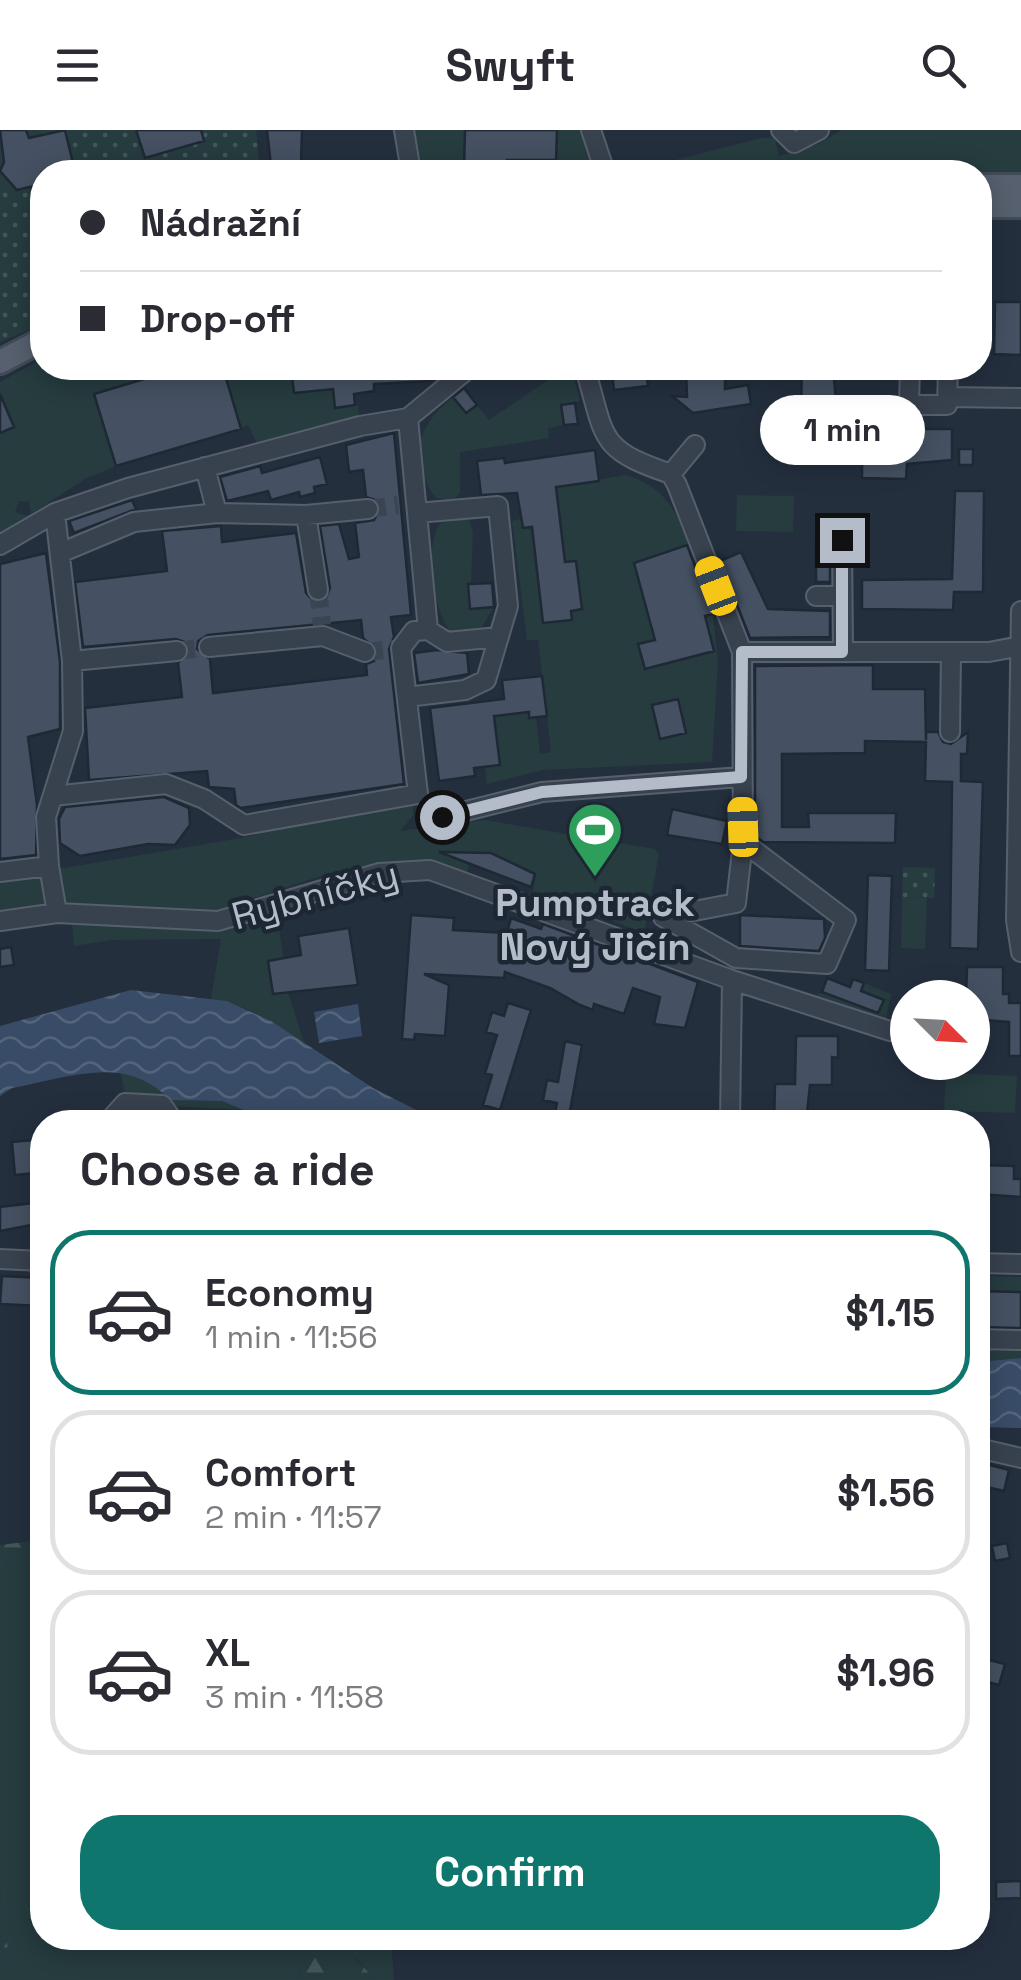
<!DOCTYPE html>
<meta charset="utf-8">
<style>
body{margin:0;font-family:"Space Grotesk",sans-serif;background:#f7f7f7;color:#2b2b33;height:100vh;display:flex;flex-direction:column;font-size:38px;white-space:nowrap}
*{box-sizing:border-box;margin:0}
p{font-size:32px;color:#7c7c81}
.icon{flex:none;width:55px;height:55px;fill:none;stroke:currentColor;stroke-width:2;stroke-linecap:round;stroke-linejoin:round}
.map{position:relative;flex:1;overflow:hidden}
.sheet{position:absolute;left:30px;top:980px;width:960px;height:840px;display:flex;flex-direction:column;background:#fff;border-radius:40px;box-shadow:0 5px 25px #0003}
.sheet>*{flex:none}
.banner{position:absolute;left:30px;top:30px;width:962px;height:220px;border-radius:40px;box-shadow:0 5px 25px #0003;display:grid;align-content:center;height:220px;padding:0 50px;background:#fff}
.needle{width:65px;rotate:114deg}
.fabs{position:absolute;left:890px;top:850px;display:grid;gap:20px}
.fabs a{display:grid;place-items:center;width:100px;height:100px;border-radius:50%;background:#fff;box-shadow:0 5px 25px #0003;font-size:50px}
.end{position:absolute;width:45px;height:45px;margin:-22px;border:12px solid #b4bcc9;background:#111;box-shadow:0 0 0 5px #111}
.from{border-radius:50%}
.bubble{position:absolute;height:70px;border-radius:35px;background:#fff;box-shadow:0 5px 25px #0003;font-size:32px;font-weight:700;line-height:70px;text-align:center}
.car{position:absolute;width:30px;height:60px;margin:-30px -15px;border-radius:12px;box-shadow:0 0 8px 2px #0007;background:linear-gradient(#f5c518 24%,#345 0 40%,#f5c518 0 76%,#345 0 86%,#f5c518 0)}
.banner b{display:flex;align-items:center;gap:35px;height:95px;font-size:38px}
.banner b+b{border-top:2px solid #e1e1e2}
.banner i{width:25px;height:25px;background:#2b2b33}
ul{padding:0;list-style:none}
li{display:flex;align-items:center;gap:30px;height:165px;margin:0 20px 15px;padding:0 30px;border:5px solid #e1e1e2;border-radius:40px}
li div{flex:1}
li b{display:block;font-size:38px}
li em{font-style:normal;font-weight:700}
li.on{border-color:#0f766e}
li>.icon{width:90px;height:90px;stroke-width:1.5}
h2{padding:0 50px;font-size:45px;line-height:120px}
.cta{display:flex;gap:20px;margin-top:auto;padding:20px 50px}
.cta a{flex:1;height:115px;border-radius:40px;background:#0f766e;color:#fff;font-size:40px;font-weight:700;line-height:115px;text-align:center}
header{display:flex;justify-content:space-between;align-items:center;height:130px;padding:0 50px;background:#fff;font-size:45px;font-weight:700}
.map>svg:first-child{display:block}
.grass{fill:#263c3f}
.forest{fill:url(#forest-firs)}
.park{fill:url(#park-dots)}
.water{fill:url(#water-waves)}
.building{fill:#455162;stroke:#1f2835;stroke-width:2.5;fill-rule:evenodd}
.lines{fill:none;stroke-linecap:round;stroke-linejoin:round}
.minor-tunnel{stroke:#3a4453;stroke-width:18;stroke-dasharray:18 9;stroke-linecap:butt}
.minor-casing{stroke:#565f6c;stroke-width:22}
.major-casing{stroke:#414a57;stroke-width:28}
.minor{stroke:#38414e;stroke-width:18}
.major{stroke:#56606e;stroke-width:22}
.route{stroke:#b4bcc9;stroke-width:12}
.labels{text-anchor:middle;dominant-baseline:central;stroke-width:9;stroke-linejoin:round;paint-order:stroke}
.street-label{font-size:38px;fill:#b4bcc9;stroke:#1d2633}
.poi-label{font-size:38px;font-weight:bold;fill:#b4bcc9;stroke:#1d2633}
</style>
<header><svg class="icon" aria-label="menu" viewBox="0 0 24 24"><path d="M4 6h16M4 12h16M4 18h16"/></svg>Swyft<svg class="icon" aria-label="search" viewBox="0 0 24 24"><circle cx="10" cy="10" r="6"/><path d="M15 15l6 6"/></svg></header>
<div class="map">
<svg width="1021" height="1850" viewBox="0 0 1021 1850">
<defs>
<pattern id="forest-firs" width="22" height="20" patternUnits="userSpaceOnUse" patternTransform="scale(2.5)"><rect width="22" height="20" fill="#263c3f"/><path d="M5 1l3.5 6h-7zM16 11l3.5 6h-7z" fill="#435659"/></pattern>
<pattern id="park-dots" width="8" height="8" patternUnits="userSpaceOnUse" patternTransform="scale(2.5)"><rect width="8" height="8" fill="#263c3f"/><path d="M2 2h.1M6 6h.1" fill="none" stroke="#435659" stroke-width="1.8" stroke-linecap="round"/></pattern>
<pattern id="water-waves" width="16" height="10" patternUnits="userSpaceOnUse" patternTransform="scale(2.5)"><rect width="16" height="10" fill="#394c67"/><path d="M0 5q4-4 8 0t8 0" fill="none" stroke="#53647b"/></pattern>
</defs>
<rect width="100%" height="100%" fill="#242f3e"/>
<path class="grass" d="M411,0H582L596,42H417Z
M842,0H1021V48H980V42H656L655,35L762,8H775L779,26L816,15Z
M42,229V238H181L95,264L116,336L85,349L31,384L29,372L19,371L15,382L28,386L0,403V252Z
M223,238H291L294,263L333,259L335,277L358,275L359,289L258,315L248,295L241,299Z
M566,238H571L580,271L561,275L564,295L548,298L549,308L460,322V363L453,370L436,368C406,328 417,296 453,267L466,283L477,275L489,290Z
M626,345C663,356 676,379 689,414L664,423L689,492L713,484L718,533L712,632L543,640L487,654L485,637L500,635L494,587L529,582V587H536L540,624L551,622L538,510H527L512,391L522,389L523,398L532,397L543,492L572,490L571,481L582,478L576,431L565,432L558,375L520,379L519,363Z
M737,365L794,366L793,402L736,401Z
M461,387L470,391L473,402L470,479L494,477L481,498L450,502C433,478 424,417 440,393Z
M413,672V686L400,701L485,690L655,719L659,724L644,803L533,761L536,744L491,723H462L459,731L469,735L466,744L413,732L330,743L205,784L0,783V749L235,709Z
M307,767L278,790L288,862L304,913C275,894 245,873 211,869L221,809L111,810L74,816L72,795L218,797Z
M902,767L927,768L925,819L901,818Z
M864,853L891,864L886,890L816,865L822,862L878,883L883,870L861,861Z
M120,939L158,958L170,970L222,971L248,980L173,976L133,962L125,964Z
M946,943L1017,946L1015,983L944,981Z
M978,1146L1021,1147V1162L978,1161Z
M978,1213H1021V1228L978,1232Z
M11,1434L42,1435V1808H299L301,1850H12L0,1759V1441Z
M327,1808H391L394,1850H375L358,1830Z"/>
<path class="forest" d="M42,1410V1435L11,1434L0,1441V1415Z
M0,1759L12,1850H0Z
M299,1808C333,1807 353,1823 375,1850H301Z"/>
<path class="park" d="M0,0H256L260,42H42V194L0,212Z
M903,737L935,738L934,768L902,767Z"/>
<path class="water" d="M131,860L227,871L271,891L373,958L440,992H273L222,971L170,970C125,923 69,948 12,958L0,966V896Z
M358,874L362,906L319,913L314,882Z
M1021,1228V1298L978,1297V1232Z"/>
<path class="building" d="M0,0H26L29,8L65,0L75,42H42V54L17,60L0,41L4,32Z
M136,0H201L204,11L145,28Z
M267,0H302L301,33L271,36Z
M465,0H557L556,30H507V39H464Z
M995,172H1021V225L994,224Z
M181,238H223L241,299L116,336L94,264Z
M291,238H429L431,251L374,254V261L354,264L355,275L335,278L333,259L294,263Z
M629,238H646L648,256L614,260L612,243L629,241Z
M686,238H725V259L748,255L751,274L693,283L672,266L687,267Z
M802,238H833L837,282H856V310L907,313V299H952V330L907,334L906,349L862,348V331L819,330L820,280H801Z
M464,258L477,275L466,283L453,267Z
M0,264L14,297L0,303Z
M575,273L578,294L564,295L561,275Z
M394,303L411,485L391,487L394,507L389,519L404,654L241,678L236,675L234,659L209,657L207,641L89,650L85,578L182,567L178,533L189,521L187,513L176,509L83,517L75,452L167,441L162,401L221,396L222,412L296,403L306,463L314,472L325,470L330,458L320,396L339,394L349,429L359,427L355,393L374,390L380,379L378,371L366,367L363,340L349,342L346,315ZM361,490L363,508L377,521L374,531L366,534L367,545L213,563L210,529L197,519L198,511L208,505Z
M959,319H973V335H959Z
M595,320L599,351L556,357L565,432L576,431L582,479L571,481L572,490L543,493L532,397L523,398L517,363L481,365L477,331L504,328L505,333Z
M320,327L327,354L314,357L315,363L300,367L299,362L271,370L268,361L227,371L220,347L260,336L262,343Z
M955,361H984L983,462H954L953,480L862,479V450L952,449Z
M132,370L136,379L74,403L69,391Z
M816,410H830V452H816Z
M687,415L713,484L705,486L714,521L645,539L638,514L655,510L634,433Z
M741,422L768,479L830,481V507L750,508L720,431Z
M46,423L60,532V599L28,607L37,675L36,725L0,729V434Z
M492,453L494,477L470,479L468,454Z
M437,520L467,523L469,544L418,553L414,523Z
M873,535V559H925L926,610V602H938L943,612L951,614L968,602L967,624H961V651L983,652L978,819L950,818L952,652L925,651L926,612L865,611V623L782,624V697H809L808,683H896L895,713L763,712L755,706V536Z
M542,546L547,586L529,588V582L494,586L500,635L474,638L475,646L439,651L430,578L504,569L502,550Z
M678,569L686,603L660,609L652,575Z
M164,667L189,678L190,695L175,715L148,714L80,726L60,713L59,689L65,677Z
M672,679L727,691L722,714L667,705Z
M439,722L491,723L535,744L531,757Z
M868,745L892,746L889,841L865,840Z
M411,785L454,788L453,800L507,803L511,788L541,799L543,794L698,852L685,898L654,894L660,867L633,858L624,884L594,874L593,880L580,875L550,858L505,842L504,848L424,844L449,855L445,906L415,904L414,910L402,909Z
M740,785L824,789L825,808L819,821L740,816Z
M349,798L358,855L273,864L268,831L301,825L298,806Z
M11,817L14,835L0,837V819Z
M967,837H1003V864H1009V873H1021V926H1009V892L972,889V868H966Z
M827,848L850,857L853,849L864,853L861,861L884,870L878,883L822,862Z
M508,873L531,880L500,980L483,975L492,945L485,943L497,905L486,902L492,882L504,886Z
M796,906H838V928L832,927V955H810L806,992H774L775,954H795Z
M565,911L582,915L568,992H553L557,973L543,970L547,950L558,952Z
M33,1010L36,1043L15,1045L12,1012Z
M978,1035L1014,1036V1049H1021V1067L978,1064Z
M42,1072V1093L0,1101V1077Z
M2,1146L42,1148V1176L0,1174Z
M978,1161L1021,1162V1198L978,1197Z
M978,1332L1009,1340L1004,1361L978,1355Z
M1007,1413L1010,1428L995,1431L992,1416Z
M985,1529L1005,1534L999,1555L980,1550Z
M1021,1751V1768L996,1769V1752Z"/>
<g class="lines">
<path class="minor-tunnel" d="M368,379L398,375
M318,460L322,495
M177,521L209,517
M365,522L395,519"/>
<g class="minor-casing">
<path id="minor" d="M404,0L411,42
M591,0L605,42
M781,0L794,13L819,0
M585,238C606,309 597,319 671,344L677,355L742,522L743,712L846,790L827,834L736,828L663,787L736,773L743,712
M910,238L909,275H947L948,238
M947,267L1021,268
M205,337L217,383
M671,344L695,315
M306,385L318,460
M842,410L843,522
M0,415L55,383L128,358L360,296L408,288L469,238
M60,423L134,392L217,383L306,385L368,379
M816,466H842
M1021,481L1016,790L1021,822
M428,500L447,512L499,507
M209,517L323,506L365,522
M742,522H989L1021,516
M72,531L177,521
M407,567L465,560L486,550L508,476L498,376L417,383
M950,602L951,522
M53,666L166,654L204,669L244,695L418,664L401,518L414,501L428,500L408,288
M442,687L542,662L741,647
M49,736L57,783
M0,742L49,736L46,687L73,601L72,531L55,383
M0,791L57,783L218,791L379,743L430,740L732,850L890,901
M108,992L125,973L162,975L174,992
M730,992L732,850
M0,1129L42,1131
M978,1133L1021,1134
M978,1209L1021,1210
M978,1318L1021,1328"/>
</g>
<g class="major-casing">
<path id="major" d="M980,56H1021
M980,76H1021
M0,232L42,210"/>
</g>
<use href="#minor" class="minor"/>
<use href="#major" class="major"/>
</g>
<g class="lines">
<path class="route" d="M442,687L542,662L741,647L742,522H842V410"/>
</g>
<defs>
<g id="stadium-pin" transform="scale(2.875)"><path d="M0 17L-7.5 6A9.5 9.5 0 1 1 7.5 6Z" fill="#2e9e5b" stroke="#1d2633"/><path d="M0-5a6.5 5 0 1 0 0 10a6.5 5 0 1 0 0-10ZM-3.5-1.8h7v3.6h-7Z" fill="#fff"/></g>
</defs>
<g fill-rule="evenodd">
<use href="#stadium-pin" x="595" y="700"/>
</g>
<g class="labels">
<g class="street-label">
<text transform="translate(315 765) rotate(-15)">Rybníčky</text>
</g>
<g class="poi-label">
<text x="595" y="773">Pumptrack<tspan x="595" dy="44">Nový Jičín</tspan></text>
</g>
</g>
</svg>
<div class="fabs">
<a><svg class="needle" viewBox="-14 -14 28 28"><path d="M0-13l5 13h-10z" fill="#e53935"/><path d="M0 13l5-13h-10z" fill="#7c7c81"/></svg></a>
</div>
<i class="end from" style="left:442px;top:687px"></i>
<i class="end" style="left:842px;top:410px"></i>
<div class="bubble" style="left:760px;top:265px;width:165px">1 min</div>
<i class="car" style="left:716px;top:456px;rotate:339deg"></i>
<i class="car" style="left:743px;top:697px;rotate:358deg"></i>
<div class="banner">
<b><i class="from"></i>Nádražní</b>
<b><i></i>Drop-off</b>
</div>
<section class="sheet">
<h2>Choose a ride</h2>
<ul>
<li class="on"><svg class="icon" aria-label="car" viewBox="0 0 24 24"><path d="M5 17H2v-5l4-1 3-4h7l3 4 3 1v5h-3M9 17h6M6 11h13"/><circle cx="7" cy="17" r="2"/><circle cx="17" cy="17" r="2"/></svg><div><b>Economy</b><p>1 min · 11:56</p></div><em>$1.15</em></li>
<li><svg class="icon" aria-label="car" viewBox="0 0 24 24"><path d="M5 17H2v-5l4-1 3-4h7l3 4 3 1v5h-3M9 17h6M6 11h13"/><circle cx="7" cy="17" r="2"/><circle cx="17" cy="17" r="2"/></svg><div><b>Comfort</b><p>2 min · 11:57</p></div><em>$1.56</em></li>
<li><svg class="icon" aria-label="car" viewBox="0 0 24 24"><path d="M5 17H2v-5l4-1 3-4h7l3 4 3 1v5h-3M9 17h6M6 11h13"/><circle cx="7" cy="17" r="2"/><circle cx="17" cy="17" r="2"/></svg><div><b>XL</b><p>3 min · 11:58</p></div><em>$1.96</em></li>
</ul>
<div class="cta"><a>Confirm</a></div>
</section>
</div>
